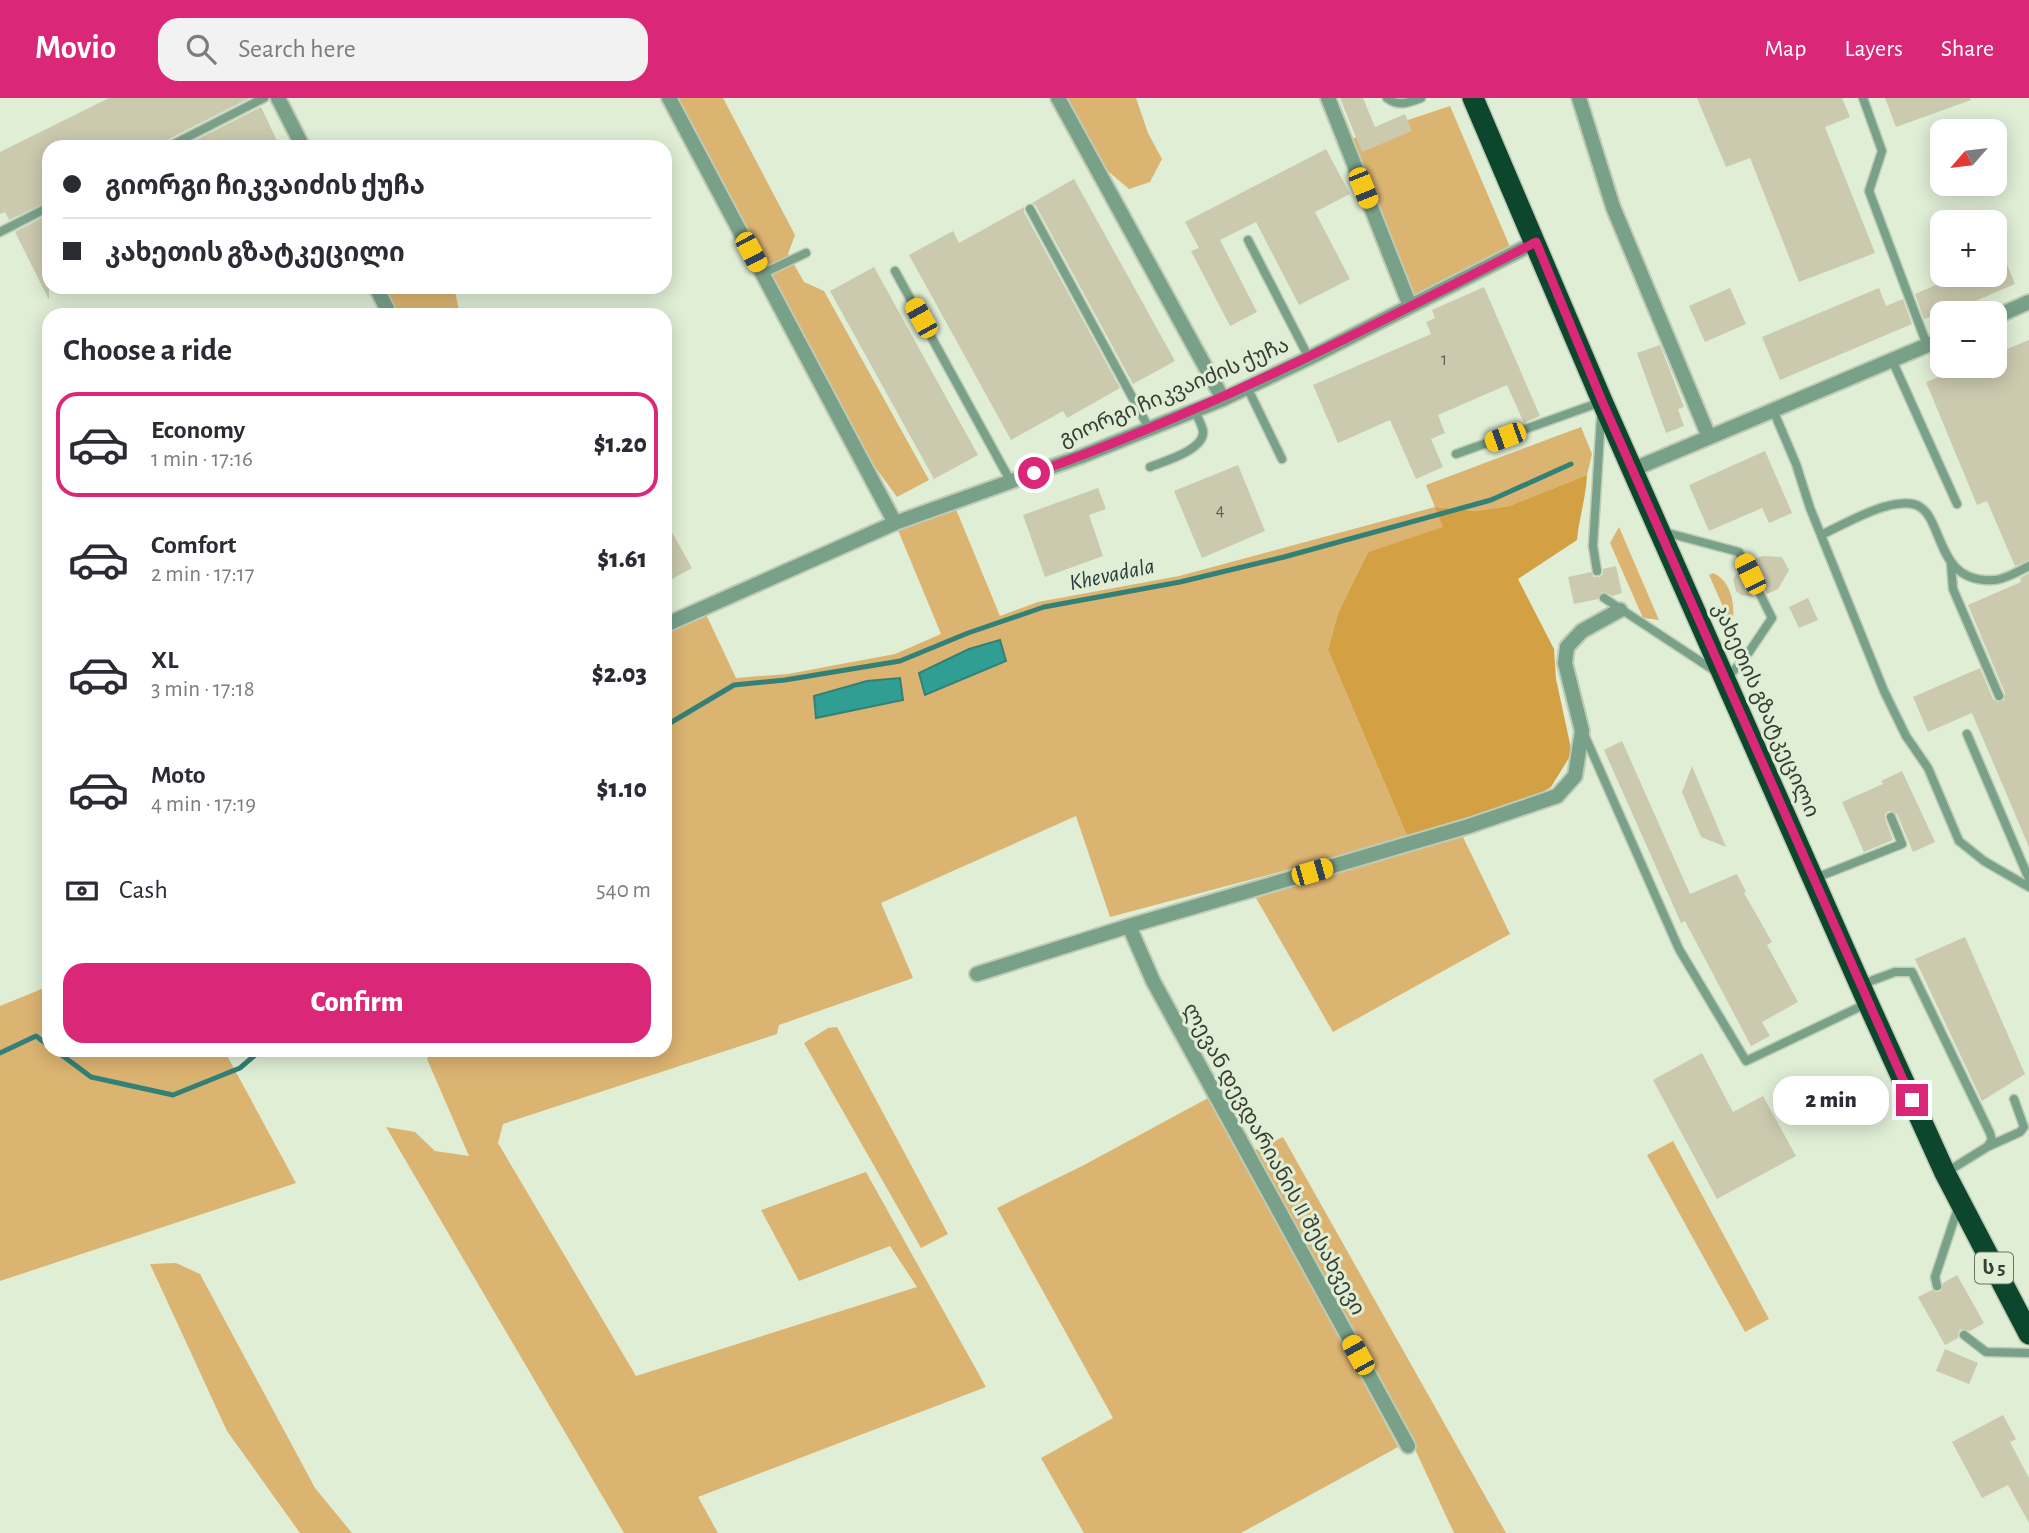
<!DOCTYPE html>
<meta charset="utf-8">
<style>
body{margin:0;font-family:"Alegreya Sans","Noto Sans Georgian",sans-serif;background:#f2f2f3;color:#2b2b33;height:100vh;display:flex;flex-direction:column;font-size:26px;white-space:nowrap}
*{box-sizing:border-box;margin:0}
p{font-size:23px;color:#7c7c81}
.icon{flex:none;width:38px;height:38px;fill:none;stroke:currentColor;stroke-width:2;stroke-linecap:round;stroke-linejoin:round}
.map{position:relative;flex:1;overflow:hidden}
.drawer{position:absolute;left:42px;top:210px;width:630px;height:749px;display:flex;flex-direction:column;background:#fff;border-radius:21px;box-shadow:0 4px 18px #0003}
.drawer>*{flex:none}
.guide{position:absolute;left:42px;top:42px;width:630px;height:154px;border-radius:21px;box-shadow:0 4px 18px #0003;display:grid;align-content:center;height:154px;padding:0 21px;background:#fff}
.needle{width:46px;rotate:242deg}
.tools{position:absolute;left:1930px;top:21px;display:grid;gap:14px}
.tools a{display:grid;place-items:center;width:77px;height:77px;border-radius:14px;background:#fff;box-shadow:0 4px 18px #0003;font-size:35px}
.end{position:absolute;width:32px;height:32px;margin:-16px;border:9px solid #db2777;background:#fff;box-shadow:0 0 0 4px #fff}
.from{border-radius:50%}
.bubble{position:absolute;height:49px;border-radius:21px;background:#fff;box-shadow:0 4px 18px #0003;font-size:23px;font-weight:800;line-height:49px;text-align:center}
.car{position:absolute;width:21px;height:42px;margin:-21px -10px;border-radius:9px;box-shadow:0 0 5px 2px #0007;background:linear-gradient(#f5c518 24%,#345 0 40%,#f5c518 0 76%,#345 0 86%,#f5c518 0)}
.guide b{display:flex;align-items:center;gap:24px;height:66px;font-size:26px}
.guide b+b{border-top:2px solid #e1e1e2}
.guide i{width:18px;height:18px;background:#2b2b33}
ul{padding:0;list-style:none}
li{display:flex;align-items:center;gap:21px;height:105px;margin:0 14px 10px;padding:0 7px;border:4px solid transparent;border-radius:21px}
li div{flex:1}
li b{display:block;font-size:26px}
li em{font-style:normal;font-weight:800}
li.active{border-color:#db2777}
li>.icon{width:63px;height:63px;stroke-width:1.5}
h2{padding:0 21px;font-size:32px;line-height:84px}
.pay{display:flex;align-items:center;gap:18px;height:77px;padding:0 21px;font-size:26px}
.pay p{margin-inline-start:auto}
.cta{display:flex;gap:14px;margin-top:auto;padding:14px 21px}
.cta a{flex:1;height:80px;border-radius:21px;background:#db2777;color:#fff;font-size:28px;font-weight:800;line-height:80px;text-align:center}
header{display:flex;align-items:center;gap:42px;box-sizing:border-box;height:98px;padding:0 35px;background:#db2777;color:#fff}
header strong{font-size:33px}
nav{display:flex;gap:38px;margin-inline-start:auto;font-size:24px}
.search{width:490px;height:63px;background:#f2f2f3;display:flex;align-items:center;gap:18px;box-sizing:border-box;padding:0 24px;border-radius:21px;color:#7c7c81;font-size:26px}
.map>svg:first-child{display:block}
.green{fill:#dcb472}
.forest{fill:#d3a044}
.water{fill:#309e93;stroke:#338176;stroke-width:2}
.lines{fill:none;stroke-linecap:round;stroke-linejoin:round}
.stream{stroke:#338176;stroke-width:5}
.building{fill:#cbcaaf}
.lane-casing{stroke:#becbb5;stroke-width:11}
.street-casing{stroke:#becbb5;stroke-width:18}
.highway-casing{stroke:#becbb5;stroke-width:24}
.lane{stroke:#79a089;stroke-width:8}
.street{stroke:#79a089;stroke-width:14}
.highway{stroke:#0c462c;stroke-width:21}
.route{stroke:#db2777;stroke-width:9}
.labels{text-anchor:middle;dominant-baseline:central;stroke-width:6;stroke-linejoin:round;paint-order:stroke}
.number-label{font-size:18px;fill:#5e6153}
.shield{fill:#dfeed5;stroke:#6b7364;stroke-width:2}
.shield-label{font-size:19px;font-weight:bold;fill:#393e34}
.street-label{font-size:21px;fill:#393e34;stroke:#dfeed5}
.water-label{font-size:23px;font-style:italic;fill:#243c39;stroke:#dfeed5}
</style>
<header>
<strong>Movio</strong>
<div class="search"><svg class="icon" aria-label="search" viewBox="0 0 24 24"><circle cx="10" cy="10" r="6"/><path d="M15 15l6 6"/></svg>Search here</div>
<nav><a>Map</a><a>Layers</a><a>Share</a></nav>
</header>
<div class="map">
<svg width="2029" height="1435" viewBox="0 0 2029 1435">
<rect width="100%" height="100%" fill="#dfeed5"/>
<path class="green" d="M669,0H723L795,137L788,156L804,184L824,193L929,382L897,399L840,321Z
M1058,0H1136L1148,35L1162,61L1150,84L1129,91L1089,57Z
M1450,8L1513,156L1410,208L1345,43Z
M376,189H454L460,217H390Z
M1581,329L1592,356L1587,377L1509,408L1476,413L1436,409L1444,429L1368,454L1338,515L1328,552L1408,740L1110,819L1076,718L881,805L913,880L779,927L777,936L503,1026L498,1045L636,1278L917,1189L890,1148L799,1183L761,1112L866,1074L986,1289L698,1399L718,1435H624L386,1029L415,1034L435,1053L469,1058L427,961L432,952H665V527L703,510L736,580L788,576L895,556L941,536L895,425L953,404L1000,518L1038,504L1179,478L1435,409L1426,387Z
M1619,429L1659,522L1643,520L1610,445Z
M1713,475C1730,482 1735,504 1733,520L1729,522L1709,477Z
M1462,737L1510,836L1333,934L1256,800Z
M49,888V952H224L296,1085L0,1183V908Z
M837,929L948,1136L921,1150L804,945L828,930Z
M1210,999L1398,1349L1241,1435H1084L1041,1360L1113,1320L997,1110L1084,1067Z
M1283,1039L1506,1435H1454L1414,1349L1255,1052Z
M1673,1043L1769,1221L1745,1234L1647,1057Z
M176,1165L200,1176L315,1390L352,1435H300L227,1333L150,1166Z"/>
<path class="forest" d="M1587,377C1586,400 1579,420 1577,442L1518,481L1554,551L1556,581L1572,655L1551,689L1536,698L1408,740L1328,552L1338,515L1368,454L1443,429L1435,409L1476,413L1509,408Z"/>
<path class="water" d="M1000,542L1006,563L925,597L919,575L969,551Z
M900,580L903,602L816,620L814,598L867,583Z"/>
<g class="lines">
<path class="stream" d="M665,628L734,587L785,582L900,563L968,535L1044,509L1180,484L1284,459L1491,402L1571,366
M55,952L91,979L173,997L240,970L261,952
M0,955L36,938L49,948"/>
</g>
<path class="building" d="M109,0H250L165,43L162,49H49V103L9,122L5,114L0,116V54Z
M1340,0H1363L1375,29L1405,16L1412,33L1362,54Z
M1697,0H1842L1850,19L1825,29L1875,155L1799,184L1750,60L1726,69Z
M1885,0H1970L1971,2L1896,29Z
M261,9L280,49H182Z
M1326,51L1350,96L1315,114L1350,181L1299,207L1256,124L1220,142L1257,214L1230,228L1191,153L1199,150L1185,124Z
M1074,81L1175,263L1133,286L1036,108L1032,105Z
M1024,109V114L1120,290L1067,320L1063,313L1011,342L909,157L953,133L959,145Z
M49,116V202L15,134Z
M1995,138L2015,186L1936,220L1935,217L1924,221L1915,196L1959,177H1995Z
M874,169L978,357L934,381L830,193Z
M1484,189L1540,318L1524,325L1507,287L1438,317L1445,335L1431,341L1443,369L1416,381L1390,322L1338,345L1313,287L1431,236L1426,224L1435,220L1432,212Z
M1730,190L1746,226L1705,244L1689,208Z
M1879,190L1886,208L1903,201L1912,226L1780,282L1762,239Z
M2029,242V462L2015,468L1987,403L1977,407L1926,284L1966,268H1995V256Z
M1660,247L1684,309L1678,311L1684,328L1666,335L1637,255Z
M1765,353L1792,415L1769,425L1762,410L1709,433L1689,387Z
M1238,367L1265,433L1202,460L1174,393Z
M1098,390L1106,411L1089,417L1103,458L1045,479L1023,417Z
M665,422L692,470L665,485Z
M1763,458L1782,459L1789,472L1778,491L1767,496L1750,462Z
M1616,468L1622,495L1613,498L1602,494L1598,501L1574,506L1568,479L1591,474L1594,479H1599L1603,476V471Z
M1740,470L1754,499L1741,497L1736,493L1733,481Z
M2029,475V749L1972,615L1928,634L1913,599L1980,570L1993,601L1998,604L2004,602L2005,595L1968,507L2021,484L2020,480Z
M1808,500L1818,522L1799,530L1789,509Z
M1622,643L1690,796L1737,776L1746,794L1744,795L1772,844L1767,847L1798,904L1762,924L1770,938L1751,948L1685,823L1681,825L1604,652Z
M1692,668L1726,749L1701,739L1682,694Z
M1902,673L1935,744L1913,754L1897,716L1889,713L1885,716V721L1893,742L1864,754L1842,704L1883,686L1881,683Z
M1965,839L2025,976L1982,1003L1915,861Z
M1702,955L1733,1014L1763,998L1796,1058L1717,1101L1653,982Z
M1957,1177L1984,1225L1970,1233L1961,1231L1958,1235V1240L1945,1247L1918,1199L1932,1192L1936,1194L1941,1193L1943,1185Z
M1945,1251L1978,1265L1969,1286L1936,1273Z
M2003,1317L2016,1341L2010,1344L2029,1380V1425L2008,1387L1982,1400L1952,1344Z"/>
<g class="lines">
<g class="lane-casing">
<path id="lane" d="M1387,0C1398,9 1408,5 1421,0
M1863,0L1882,53L1869,93L1927,247
M168,49L264,0
M1030,111L1150,332
M0,134L49,109
M1248,142L1309,260
M895,173L1011,384
M762,176L806,155
M1892,262L1957,406
M1247,289L1282,361
M1773,312L1796,366L1810,410L1884,593L1906,638L1928,670L1959,743L1984,763L2029,789
M1456,356L1601,304
M1150,369C1164,363 1205,352 1203,333C1202,327 1197,318 1194,312
M1664,434L1739,454L1772,520L1745,560L1726,581
M1821,437C1845,426 1886,401 1913,406C1946,413 1931,486 1994,482C2004,482 2019,473 2029,468
M1951,466L1953,491L1999,598
M1597,473L1593,448L1601,319
M1604,500L1715,573
M1584,636L1679,851L1746,963L1868,905
M1967,636L2029,781
M1813,781L1902,746L1891,719
M1860,887L1895,874H1912L1990,1035L1992,1042L1987,1049L1945,1075
M1989,1048L2020,1034L2024,1029L2014,1001
M1937,1188L1935,1179L1958,1110
M1964,1237L1986,1254L2029,1255"/>
</g>
<g class="street-casing">
<path id="street" d="M278,0L303,49
M669,0L895,425
M1058,0L1223,301
M1328,0L1410,208
M1579,0L1613,109L1709,339
M376,189L390,217
M1995,219L2029,204
M1634,371L1942,241
M665,527L895,425L1082,358L1223,301L1309,260L1536,144
M1129,828L1153,883L1408,1348
M977,876L1129,828L1469,728L1557,698L1575,678L1582,633L1565,565L1567,549L1582,533L1620,512"/>
</g>
<g class="highway-casing">
<path id="highway" d="M1473,0L1602,303L1868,905L1945,1075L2029,1236"/>
</g>
<use href="#lane" class="lane"/>
<use href="#street" class="street"/>
<use href="#highway" class="highway"/>
</g>
<g class="lines">
<path class="route" d="M1034,375C1208,313 1372,229 1536,144L1602,303L1912,1002"/>
</g>
<g class="labels">
<g class="number-label">
<text x="1444" y="262">1</text>
<text x="1220" y="413">4</text>
</g>
<rect class="shield" x="1975" y="1154.5" width="38" height="31" rx="5"/>
<g class="shield-label">
<text x="1994" y="1170">ს 5</text>
</g>
<g class="street-label">
<text transform="translate(1174 294) rotate(-23)">გიორგი ჩიკვაიძის ქუჩა</text>
<text transform="translate(1766 612) rotate(66)">კახეთის გზატკეცილი</text>
<text transform="translate(1274 1061) rotate(61)">ლევან დევდარიანის II შესახვევი</text>
</g>
<g class="water-label">
<text transform="translate(1112 477) rotate(-12)">Khevadala</text>
</g>
</g>
</svg>
<div class="tools">
<a><svg class="needle" viewBox="-14 -14 28 28"><path d="M0-13l5 13h-10z" fill="#e53935"/><path d="M0 13l5-13h-10z" fill="#7c7c81"/></svg></a>
<a>+</a>
<a>−</a>
</div>
<i class="end from" style="left:1034px;top:375px"></i>
<i class="end" style="left:1912px;top:1002px"></i>
<div class="bubble" style="left:1773px;top:978px;width:116px">2 min</div>
<i class="car" style="left:1363px;top:90px;rotate:158deg"></i>
<i class="car" style="left:751px;top:154px;rotate:152deg"></i>
<i class="car" style="left:921px;top:220px;rotate:331deg"></i>
<i class="car" style="left:1505px;top:339px;rotate:250deg"></i>
<i class="car" style="left:1750px;top:476px;rotate:334deg"></i>
<i class="car" style="left:1312px;top:774px;rotate:74deg"></i>
<i class="car" style="left:1358px;top:1257px;rotate:331deg"></i>
<div class="guide">
<b><i class="from"></i>გიორგი ჩიკვაიძის ქუჩა</b>
<b><i></i>კახეთის გზატკეცილი</b>
</div>
<section class="drawer">
<h2>Choose a ride</h2>
<ul>
<li class="active"><svg class="icon" aria-label="car" viewBox="0 0 24 24"><path d="M5 17H2v-5l4-1 3-4h7l3 4 3 1v5h-3M9 17h6M6 11h13"/><circle cx="7" cy="17" r="2"/><circle cx="17" cy="17" r="2"/></svg><div><b>Economy</b><p>1 min · 17:16</p></div><em>$1.20</em></li>
<li><svg class="icon" aria-label="car" viewBox="0 0 24 24"><path d="M5 17H2v-5l4-1 3-4h7l3 4 3 1v5h-3M9 17h6M6 11h13"/><circle cx="7" cy="17" r="2"/><circle cx="17" cy="17" r="2"/></svg><div><b>Comfort</b><p>2 min · 17:17</p></div><em>$1.61</em></li>
<li><svg class="icon" aria-label="car" viewBox="0 0 24 24"><path d="M5 17H2v-5l4-1 3-4h7l3 4 3 1v5h-3M9 17h6M6 11h13"/><circle cx="7" cy="17" r="2"/><circle cx="17" cy="17" r="2"/></svg><div><b>XL</b><p>3 min · 17:18</p></div><em>$2.03</em></li>
<li><svg class="icon" aria-label="car" viewBox="0 0 24 24"><path d="M5 17H2v-5l4-1 3-4h7l3 4 3 1v5h-3M9 17h6M6 11h13"/><circle cx="7" cy="17" r="2"/><circle cx="17" cy="17" r="2"/></svg><div><b>Moto</b><p>4 min · 17:19</p></div><em>$1.10</em></li>
</ul>
<div class="pay"><svg class="icon" aria-label="cash" viewBox="0 0 24 24"><path d="M3 7h18v10H3z"/><circle cx="12" cy="12" r="2"/></svg>Cash<p>540 m</p></div>
<div class="cta"><a>Confirm</a></div>
</section>
</div>
